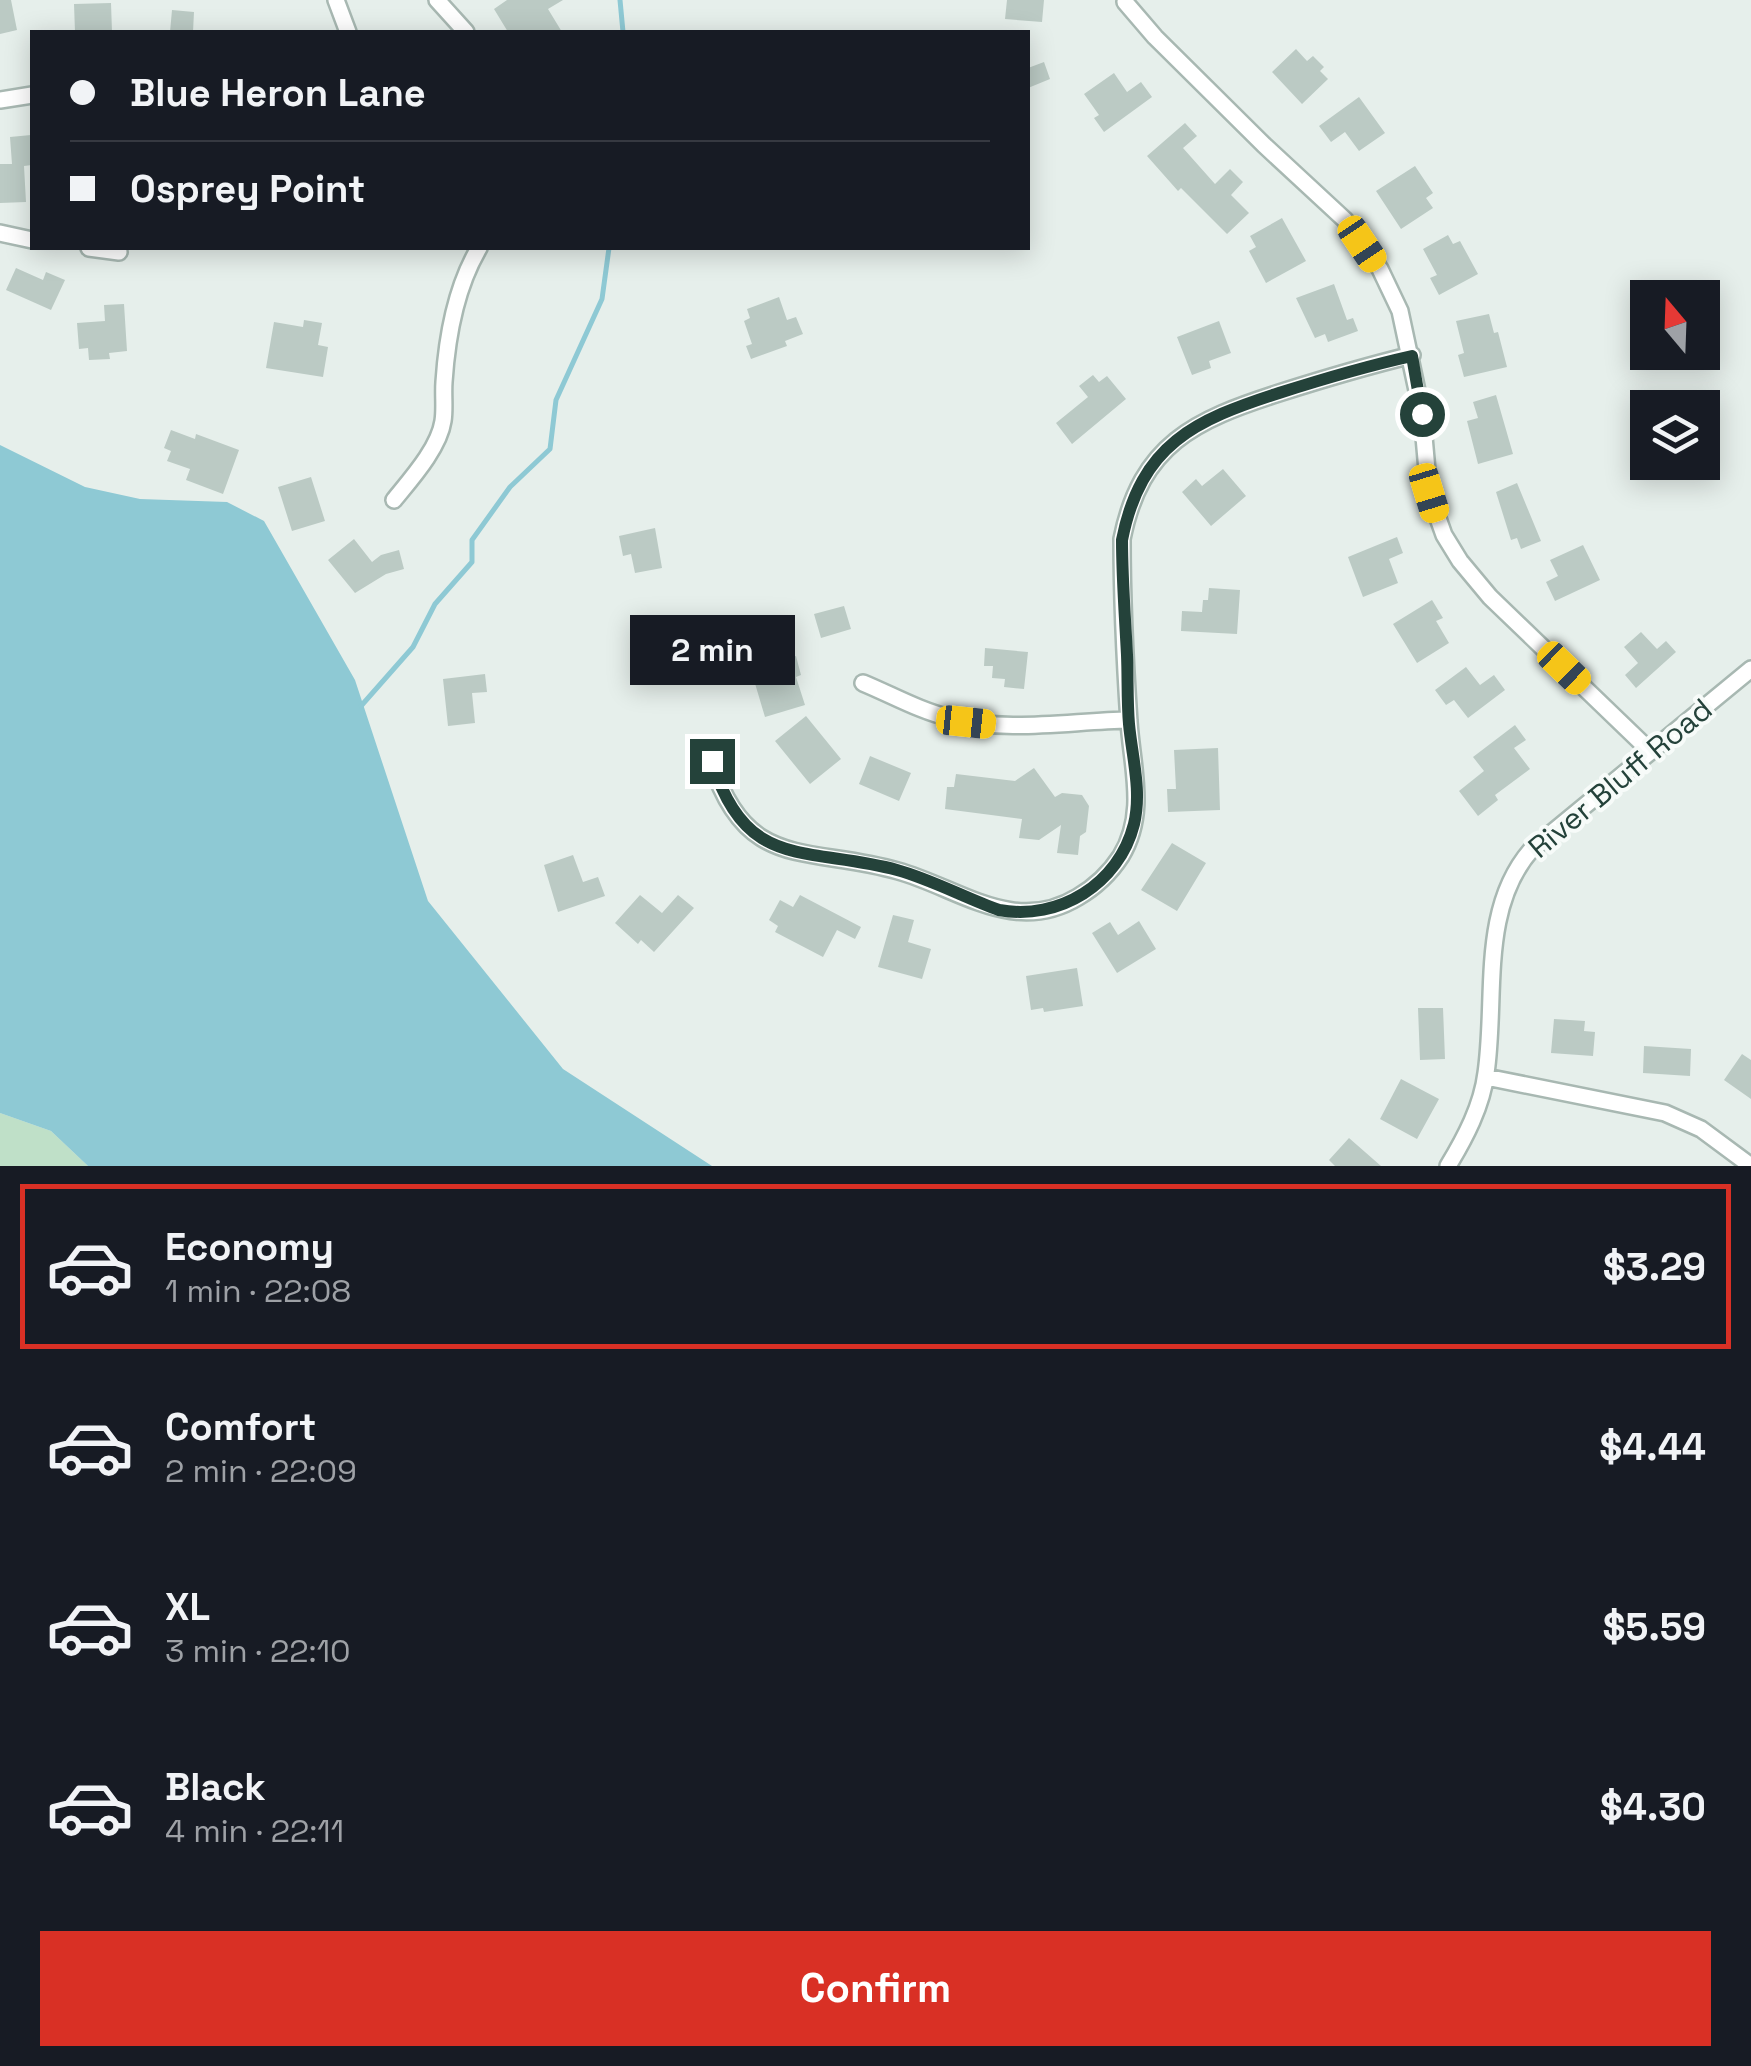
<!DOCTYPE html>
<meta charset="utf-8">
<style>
body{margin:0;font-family:"Space Grotesk",sans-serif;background:#242831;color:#f1f3f6;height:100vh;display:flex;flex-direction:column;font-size:38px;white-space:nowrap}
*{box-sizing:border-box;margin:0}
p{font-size:32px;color:#9ea1a6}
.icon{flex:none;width:55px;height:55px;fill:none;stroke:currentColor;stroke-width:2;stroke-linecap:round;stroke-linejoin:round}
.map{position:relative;height:1166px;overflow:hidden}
.details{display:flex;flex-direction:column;background:#171b24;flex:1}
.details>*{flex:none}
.guide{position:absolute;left:30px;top:30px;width:1000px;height:220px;border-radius:0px;box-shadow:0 5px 25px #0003;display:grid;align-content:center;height:220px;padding:0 40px;background:#171b24}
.needle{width:65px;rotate:341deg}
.controls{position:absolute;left:1630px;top:280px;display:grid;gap:20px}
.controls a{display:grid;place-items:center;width:90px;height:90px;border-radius:0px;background:#171b24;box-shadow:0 5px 25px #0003;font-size:50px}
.end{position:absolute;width:45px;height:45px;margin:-22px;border:12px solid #24423a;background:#fff;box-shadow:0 0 0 5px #fff}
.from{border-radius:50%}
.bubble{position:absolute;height:70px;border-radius:0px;background:#171b24;box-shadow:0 5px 25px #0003;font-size:32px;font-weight:800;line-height:70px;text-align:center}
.car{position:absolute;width:30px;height:60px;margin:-30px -15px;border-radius:12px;box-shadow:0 0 8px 2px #0007;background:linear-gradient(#f5c518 24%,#345 0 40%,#f5c518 0 76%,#345 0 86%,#f5c518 0)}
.guide b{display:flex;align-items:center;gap:35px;height:95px;font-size:38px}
.guide b+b{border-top:2px solid #363941}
.guide i{width:25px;height:25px;background:#f1f3f6}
ul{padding:18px 0 0;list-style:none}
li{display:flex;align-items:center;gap:30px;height:165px;margin:0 20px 15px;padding:0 20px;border:5px solid transparent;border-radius:0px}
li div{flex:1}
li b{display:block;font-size:38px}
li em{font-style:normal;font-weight:800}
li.active{border-color:#d93025}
li>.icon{width:90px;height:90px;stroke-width:1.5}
.action{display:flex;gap:20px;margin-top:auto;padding:20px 40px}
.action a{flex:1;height:115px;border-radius:0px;background:#d93025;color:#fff;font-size:40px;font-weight:800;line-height:115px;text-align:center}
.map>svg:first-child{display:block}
.green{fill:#bfe0c8}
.water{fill:#8ec9d4}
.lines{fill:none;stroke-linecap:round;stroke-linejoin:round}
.stream{stroke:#8ec9d4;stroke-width:5}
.building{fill:#bbcac4}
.minor-casing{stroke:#a8b8b2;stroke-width:20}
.minor{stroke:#fff;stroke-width:15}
.route{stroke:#24423a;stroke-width:12}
.labels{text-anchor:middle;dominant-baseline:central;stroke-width:8;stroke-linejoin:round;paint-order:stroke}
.street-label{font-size:30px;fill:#24423a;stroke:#f7fbf9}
</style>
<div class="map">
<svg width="1751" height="1166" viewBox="0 0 1751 1166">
<rect width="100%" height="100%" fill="#e6efeb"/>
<path class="green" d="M0,1113L51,1131L88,1166H0Z"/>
<path class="water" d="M0,445L85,487L140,499L227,502L264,521L355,680L428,901L563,1069L712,1166H88L51,1131L0,1113Z"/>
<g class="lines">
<path class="stream" d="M620,0L623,32
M361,706L413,647L435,604L472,562V540L510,487L550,449L556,400L602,299L609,248"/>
</g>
<path class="building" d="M0,0H11L17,30L0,34Z
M507,0H563L548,9L562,32H508L494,9Z
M1007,0H1044L1042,22L1005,19Z
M111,3L112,32H75L74,4Z
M172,10L194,12L193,32H170Z
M1296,49L1307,61L1313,56L1324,67L1320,71L1328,79L1302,104L1272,72Z
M1044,62L1050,79L1028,88V68Z
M1114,73L1127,92L1141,82L1152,97L1104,132L1094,118L1099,115L1084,94Z
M1359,97L1385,133L1359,151L1345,132L1331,142L1319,126Z
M1185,123L1197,136L1183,148L1215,184L1230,169L1243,182L1231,195L1249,213L1227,234L1181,188L1178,191L1147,156Z
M31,135L32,165L24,166L26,202L0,203V164H12L10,137Z
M1415,166L1433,193L1426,198L1433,208L1401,229L1376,191Z
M1282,218L1306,261L1266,283L1249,251L1256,247L1250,236Z
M1448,235L1453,244L1460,241L1478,274L1439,295L1430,278L1437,275L1423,249Z
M16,268L43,280L46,272L65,280L51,310L6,290Z
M1334,284L1347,320L1353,318L1358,331L1328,342L1325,334L1315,338L1296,298Z
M779,297L787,320L796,317L803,334L785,341L787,346L751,359L746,346L752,344L744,321L750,318L747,309Z
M124,304L127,351L109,353L110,359L89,360L88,348L79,349L77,323L105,321L104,305Z
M1489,314L1494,333L1498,332L1507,367L1464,377L1458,355L1464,353L1456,321Z
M304,320L322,323L318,345L328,347L323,377L266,368L274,322L303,327Z
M1219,321L1231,353L1209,361L1211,368L1192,375L1177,337Z
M1093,375L1099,382L1107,376L1126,399L1072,444L1056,423L1088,397L1079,386Z
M1496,395L1513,454L1478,464L1467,421L1478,418L1473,402Z
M171,430L195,439L196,434L239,450L223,494L186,480L190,469L167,461L171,451L164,448Z
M1223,469L1246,496L1211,526L1182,492L1196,479L1202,486Z
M311,477L325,521L292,531L278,487Z
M1517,483L1541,541L1521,549L1517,538L1511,540L1496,492Z
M655,528L662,568L635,573L631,554L623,556L619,536Z
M1397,537L1403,553L1389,559L1398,583L1363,597L1348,557Z
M354,539L372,562L381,555L399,550L404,569L386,574L355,593L328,560Z
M1583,545L1600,580L1555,601L1546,582L1558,576L1550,560Z
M1209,588L1240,590L1237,634L1181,631L1182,611L1202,612L1203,600H1208Z
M1432,600L1443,618L1436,621L1449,643L1417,663L1393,624Z
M844,606L851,629L821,638L814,614Z
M1641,632L1657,649L1666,641L1676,652L1636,688L1625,675L1638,663L1624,647Z
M985,648L1028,652L1024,689L1004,687L1005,679L992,678L993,666H984Z
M796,656L801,675L796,677L805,705L765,717L751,670Z
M1466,667L1480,685L1494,675L1505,690L1468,718L1454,700L1446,705L1435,690Z
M485,674L487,692L472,693L475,723L448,726L443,679Z
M806,716L841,759L810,784L775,741Z
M1515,725L1526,740L1514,748L1530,769L1495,795L1498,800L1478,816L1459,791L1484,771L1473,757Z
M1218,748L1220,810L1168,812L1167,789H1176L1174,750Z
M870,756L911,773L899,801L859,784Z
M1034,768L1055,797L1062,793L1082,795L1089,806L1086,832L1080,836L1078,855L1057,853L1061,825L1039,840L1019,838L1022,819L945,809L947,787H954L956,774L1015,781Z
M1172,843L1206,863L1177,911L1141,890Z
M573,855L583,882L598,877L605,896L558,912L544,865Z
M640,895L662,913L678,895L694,908L654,952L641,940L638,944L615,923Z
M800,895L861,927L855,939L837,930L823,957L775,932L778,926L769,920L780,900L793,907Z
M893,915L914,920L908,942L931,949L922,979L878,967Z
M1139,921L1156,949L1117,973L1092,933L1110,922L1118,935Z
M1077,968L1083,1006L1044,1012L1043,1008L1031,1010L1026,976Z
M1418,1008H1443L1445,1059L1420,1060Z
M1554,1019L1585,1021L1584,1031L1595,1032L1593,1056L1551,1053Z
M1644,1046L1691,1049L1690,1076L1643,1073Z
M1742,1054L1751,1060V1099L1724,1080Z
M1401,1079L1439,1099L1417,1139L1380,1119Z
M1349,1138L1381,1166H1335L1329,1160Z"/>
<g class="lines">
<g class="minor-casing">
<path id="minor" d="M336,0L348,32
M437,0L466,32
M1125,2L1155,37L1264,145L1345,220L1380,269L1400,311L1422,414L1429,493L1444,535L1460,561L1490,597L1650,751
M0,100L32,95
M0,233L32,240
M89,248L119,252
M394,500C411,479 439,448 443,421C445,409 443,395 444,382C447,336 456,287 479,248
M863,683C892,695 920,711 950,718C1008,733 1070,721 1129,720
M711,761C746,873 809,845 898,871C959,888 1014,936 1078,897C1095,887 1110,873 1121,856C1147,813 1132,768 1129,722C1125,662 1122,600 1122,539C1141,444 1195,420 1279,393C1323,379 1367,366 1412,355
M1486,1077L1665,1113L1701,1129L1751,1166
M1448,1166C1465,1138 1482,1106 1486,1073C1497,998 1479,910 1531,850L1751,669"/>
</g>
<use href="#minor" class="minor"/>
</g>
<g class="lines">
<path class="route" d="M712,761C745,872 808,846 897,870C933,880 965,898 999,910C1059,921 1119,884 1134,824C1142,791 1132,757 1129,724C1127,701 1128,678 1127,655C1125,616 1122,578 1122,540C1141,444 1195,420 1279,393C1323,379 1367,366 1412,356L1422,414"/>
</g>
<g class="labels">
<g class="street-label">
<text transform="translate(1620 778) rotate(-40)">River Bluff Road</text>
</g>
</g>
</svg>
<div class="controls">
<a><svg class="needle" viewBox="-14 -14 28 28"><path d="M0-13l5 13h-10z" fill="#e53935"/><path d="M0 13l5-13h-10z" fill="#9ea1a6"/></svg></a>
<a><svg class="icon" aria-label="layers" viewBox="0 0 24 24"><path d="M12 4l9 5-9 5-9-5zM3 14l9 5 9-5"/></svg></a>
</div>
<i class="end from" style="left:1422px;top:414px"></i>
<i class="end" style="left:712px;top:761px"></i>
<div class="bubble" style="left:630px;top:615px;width:165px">2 min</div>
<i class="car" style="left:1362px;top:244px;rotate:146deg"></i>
<i class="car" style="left:1429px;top:493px;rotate:163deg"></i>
<i class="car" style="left:1564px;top:668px;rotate:134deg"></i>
<i class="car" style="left:966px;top:722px;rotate:96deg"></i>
<div class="guide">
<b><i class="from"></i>Blue Heron Lane</b>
<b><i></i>Osprey Point</b>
</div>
</div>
<section class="details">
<ul>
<li class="active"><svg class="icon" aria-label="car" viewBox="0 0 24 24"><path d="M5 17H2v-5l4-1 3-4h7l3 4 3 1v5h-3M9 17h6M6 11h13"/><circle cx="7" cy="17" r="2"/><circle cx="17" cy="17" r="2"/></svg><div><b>Economy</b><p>1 min · 22:08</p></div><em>$3.29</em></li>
<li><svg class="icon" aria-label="car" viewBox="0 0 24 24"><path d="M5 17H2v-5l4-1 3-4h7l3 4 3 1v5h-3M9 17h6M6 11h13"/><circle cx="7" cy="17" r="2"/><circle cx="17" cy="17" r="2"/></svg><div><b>Comfort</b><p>2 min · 22:09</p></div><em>$4.44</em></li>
<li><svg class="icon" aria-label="car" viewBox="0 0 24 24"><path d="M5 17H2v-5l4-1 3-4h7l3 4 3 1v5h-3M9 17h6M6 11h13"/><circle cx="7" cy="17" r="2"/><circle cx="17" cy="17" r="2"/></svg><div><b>XL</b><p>3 min · 22:10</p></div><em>$5.59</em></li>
<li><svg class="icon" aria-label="car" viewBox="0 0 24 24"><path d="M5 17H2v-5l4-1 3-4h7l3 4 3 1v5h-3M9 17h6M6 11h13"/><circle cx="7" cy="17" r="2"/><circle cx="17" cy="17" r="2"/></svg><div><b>Black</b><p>4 min · 22:11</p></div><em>$4.30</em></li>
</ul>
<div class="action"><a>Confirm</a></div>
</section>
